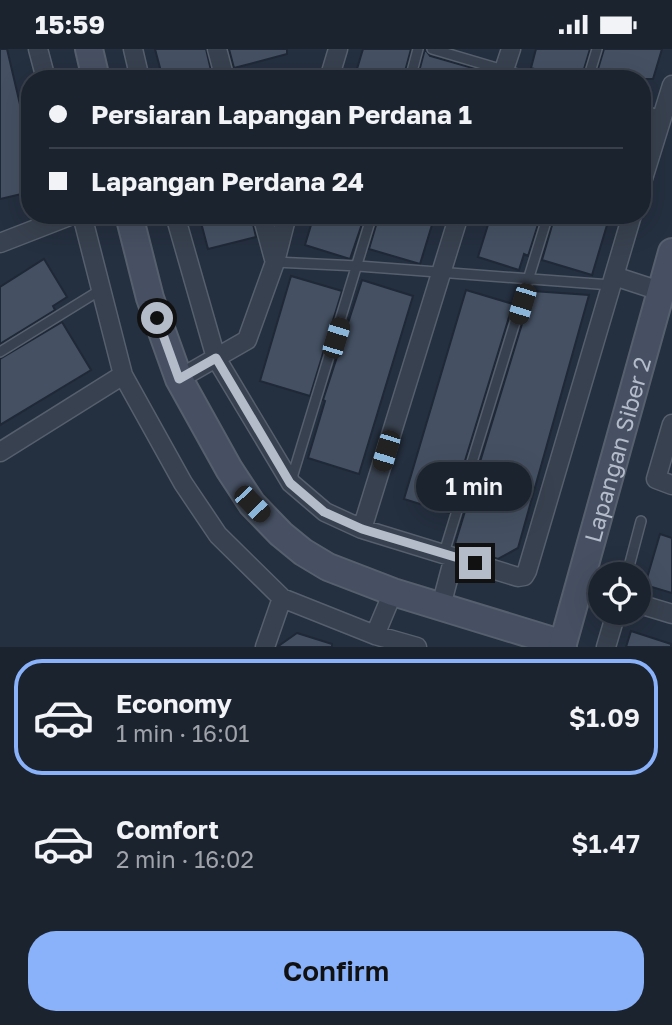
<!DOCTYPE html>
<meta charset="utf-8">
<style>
body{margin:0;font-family:"Golos Text",sans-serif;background:#282f3b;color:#f1f3f6;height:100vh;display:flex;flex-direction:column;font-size:26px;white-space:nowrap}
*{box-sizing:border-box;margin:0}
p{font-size:23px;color:#a0a4aa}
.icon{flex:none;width:38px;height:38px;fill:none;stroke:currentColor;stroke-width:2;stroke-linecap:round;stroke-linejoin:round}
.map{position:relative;height:598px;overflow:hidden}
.drawer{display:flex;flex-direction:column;background:#1b232f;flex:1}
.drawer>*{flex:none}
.banner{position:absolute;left:21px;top:21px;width:630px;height:154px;border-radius:28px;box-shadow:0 7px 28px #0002,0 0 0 2px #39404b;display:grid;align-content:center;height:154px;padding:0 28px;background:#1b232f}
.buttons{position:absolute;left:588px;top:513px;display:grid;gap:14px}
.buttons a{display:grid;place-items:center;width:63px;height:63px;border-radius:50%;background:#1b232f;box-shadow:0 7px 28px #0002,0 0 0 2px #39404b;font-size:35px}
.end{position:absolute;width:32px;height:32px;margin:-16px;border:9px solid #b4bcca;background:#111;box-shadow:0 0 0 4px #111}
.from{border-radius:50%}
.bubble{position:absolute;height:49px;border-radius:24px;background:#1b232f;box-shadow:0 7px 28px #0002,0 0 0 2px #39404b;font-size:23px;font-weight:600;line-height:49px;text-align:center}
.car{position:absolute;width:21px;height:42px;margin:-21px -10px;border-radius:9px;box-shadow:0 0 5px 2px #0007;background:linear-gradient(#222 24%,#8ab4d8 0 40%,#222 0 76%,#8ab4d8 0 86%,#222 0)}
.banner b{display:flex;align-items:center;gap:24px;height:66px;font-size:26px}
.banner b+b{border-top:2px solid #39404b}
.banner i{width:18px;height:18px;background:#f1f3f6}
ul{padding:12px 0 0;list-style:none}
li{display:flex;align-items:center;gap:21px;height:116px;margin:0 14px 10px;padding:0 14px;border:4px solid transparent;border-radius:28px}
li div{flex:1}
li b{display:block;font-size:26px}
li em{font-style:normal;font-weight:600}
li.current{border-color:#8ab2fa}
li>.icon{width:63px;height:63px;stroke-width:1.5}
.cta{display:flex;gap:14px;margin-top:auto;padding:14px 28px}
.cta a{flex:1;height:80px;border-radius:28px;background:#8ab2fa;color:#111;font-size:28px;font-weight:600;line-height:80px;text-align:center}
.status{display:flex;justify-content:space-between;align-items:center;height:49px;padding:0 35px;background:#1b232f;direction:ltr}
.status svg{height:19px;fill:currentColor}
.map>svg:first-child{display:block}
.building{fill:#455163;stroke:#1f2836;stroke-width:2}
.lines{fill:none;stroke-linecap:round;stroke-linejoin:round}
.lane-casing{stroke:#565f6d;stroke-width:12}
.street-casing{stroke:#565f6d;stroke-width:21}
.secondary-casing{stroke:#565f6d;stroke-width:30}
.lane{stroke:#38414f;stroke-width:9}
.street{stroke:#38414f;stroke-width:18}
.secondary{stroke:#465062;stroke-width:26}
.route{stroke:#b4bcca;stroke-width:9}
.labels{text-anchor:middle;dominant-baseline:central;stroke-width:5;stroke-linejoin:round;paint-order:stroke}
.street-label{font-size:23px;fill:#b4bcca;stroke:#1d2634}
</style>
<div class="status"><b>15:59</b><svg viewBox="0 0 49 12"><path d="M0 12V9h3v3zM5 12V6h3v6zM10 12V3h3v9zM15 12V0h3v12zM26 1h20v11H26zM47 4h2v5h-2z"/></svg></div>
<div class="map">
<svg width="672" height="598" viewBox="0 0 672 598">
<rect width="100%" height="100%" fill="#242f3f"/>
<path class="building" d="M0,0H7L30,98V143L0,150Z
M155,0H206L213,30H163Z
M229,0H287V5L234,19Z
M363,0H411L403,30H354Z
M425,0L430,7L476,20L474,30H417Z
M536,0H590L581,30H568L531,19Z
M604,0H662L653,30H595Z
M199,166H251L256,188L208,200Z
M314,166H365L350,210L305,196Z
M379,166H435L420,215L369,200Z
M491,166H541L528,207L524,205L519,221L478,208Z
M555,166H610L592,226L542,211Z
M44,210L67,248L53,257L55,261L0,295V238Z
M291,227L342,242L310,347L260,332Z
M362,231L413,247L359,425L308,409L325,352L323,351Z
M466,241L513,255L449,464L404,450Z
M532,242L589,246L518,499L498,510L455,495Z
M62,273L91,321L0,376V310Z
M660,485L672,489V544L645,536Z
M631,582L671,595V598H626Z
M297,584L332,595V598H277Z"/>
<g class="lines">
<g class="lane-casing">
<path id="lane" d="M432,0L534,30
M410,30L418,0
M588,30L597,0
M642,61L662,67
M275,213L358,217L611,236
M0,303L102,240
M291,432L372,166
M444,504L548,166
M627,525L641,472"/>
</g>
<g class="street-casing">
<path id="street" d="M38,0L46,30
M133,0L140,30
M217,0L225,30
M329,30L338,0
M501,30L511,0
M642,133L672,36
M82,166L123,326L183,434L218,486L282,549L375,586L417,598
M175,166L216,309L291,434L325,463L362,480L518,528L524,527L527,522L632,166
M262,166L274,210
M0,194L72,166
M614,227L660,242
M179,330L247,291L275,213L287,166
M672,375L656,430L672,436
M0,403L123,326
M362,480L459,166
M639,555L672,565
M441,557L454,508
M375,586L393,543
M265,598L282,549
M606,598L616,564"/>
</g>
<g class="secondary-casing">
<g id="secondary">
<path d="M89,0L96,30"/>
<path d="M129,166L150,249L179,330L229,420L252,455L281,485L303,503L328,518L393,543L563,595"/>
<path id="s1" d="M562,598L672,203"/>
</g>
</g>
<use href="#lane" class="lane"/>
<use href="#street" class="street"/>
<use href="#secondary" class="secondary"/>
</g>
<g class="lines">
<path class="route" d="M157,269L179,330L216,309L290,434L324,463L362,480L475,514"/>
</g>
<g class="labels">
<g class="street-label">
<text stroke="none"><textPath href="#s1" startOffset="205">Lapangan Siber 2</textPath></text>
</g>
</g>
</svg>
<div class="buttons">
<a><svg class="icon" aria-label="locate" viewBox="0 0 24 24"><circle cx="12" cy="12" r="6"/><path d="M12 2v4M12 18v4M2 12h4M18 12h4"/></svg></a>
</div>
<i class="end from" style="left:157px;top:269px"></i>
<i class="end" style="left:475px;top:514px"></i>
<div class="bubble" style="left:416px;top:413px;width:116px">1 min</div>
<i class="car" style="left:522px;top:255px;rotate:197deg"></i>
<i class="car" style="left:336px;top:289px;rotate:17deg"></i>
<i class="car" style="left:386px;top:402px;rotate:197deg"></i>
<i class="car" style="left:252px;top:455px;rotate:136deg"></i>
<div class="banner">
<b><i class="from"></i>Persiaran Lapangan Perdana 1</b>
<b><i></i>Lapangan Perdana 24</b>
</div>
</div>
<section class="drawer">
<ul>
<li class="current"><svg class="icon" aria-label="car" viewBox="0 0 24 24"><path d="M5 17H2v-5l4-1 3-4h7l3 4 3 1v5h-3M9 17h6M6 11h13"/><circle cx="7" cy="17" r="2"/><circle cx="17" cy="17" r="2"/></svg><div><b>Economy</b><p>1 min · 16:01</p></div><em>$1.09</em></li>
<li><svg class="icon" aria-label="car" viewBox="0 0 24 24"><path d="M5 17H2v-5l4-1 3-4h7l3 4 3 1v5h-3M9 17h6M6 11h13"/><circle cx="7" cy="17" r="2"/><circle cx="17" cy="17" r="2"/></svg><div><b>Comfort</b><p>2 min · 16:02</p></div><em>$1.47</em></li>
</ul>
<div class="cta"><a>Confirm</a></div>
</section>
